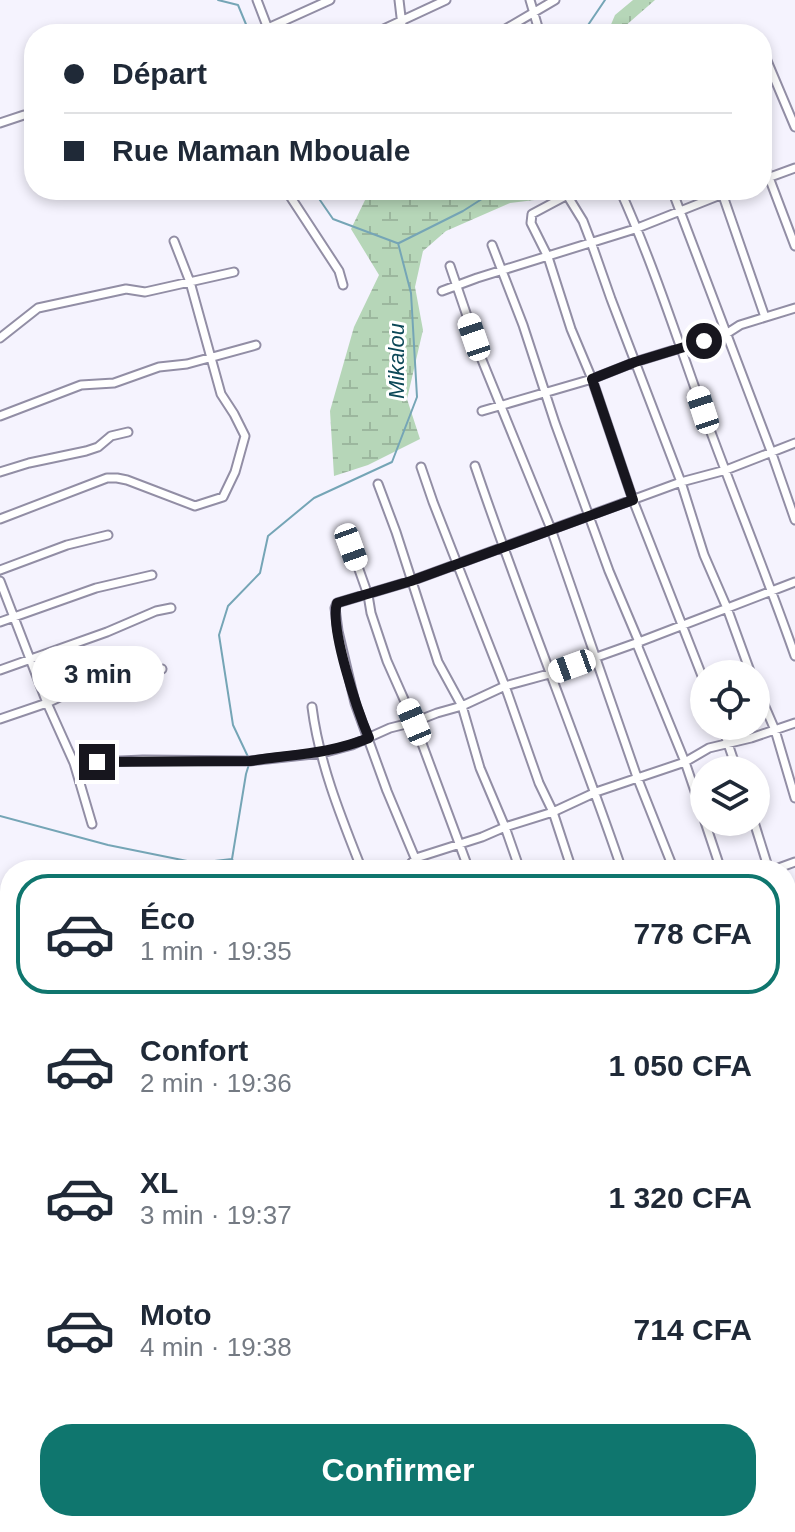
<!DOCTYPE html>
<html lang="fr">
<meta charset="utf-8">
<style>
body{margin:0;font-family:Arial,sans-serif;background:#f6f6f7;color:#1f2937;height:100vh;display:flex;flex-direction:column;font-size:30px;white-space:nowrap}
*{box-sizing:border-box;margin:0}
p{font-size:26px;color:#747a83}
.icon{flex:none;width:44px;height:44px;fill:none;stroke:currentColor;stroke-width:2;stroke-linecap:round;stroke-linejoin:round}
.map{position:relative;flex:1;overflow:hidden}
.drawer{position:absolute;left:0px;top:860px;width:796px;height:672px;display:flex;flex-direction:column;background:#fff;border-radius:32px 32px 0 0;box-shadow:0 4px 12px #0003}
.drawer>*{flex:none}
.guide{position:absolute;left:24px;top:24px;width:748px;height:176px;border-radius:32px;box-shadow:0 4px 12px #0003;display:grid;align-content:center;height:176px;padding:0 40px;background:#fff}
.controls{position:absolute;left:690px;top:660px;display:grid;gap:16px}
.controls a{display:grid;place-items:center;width:80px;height:80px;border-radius:50%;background:#fff;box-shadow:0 4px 12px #0003;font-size:40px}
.end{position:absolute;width:36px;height:36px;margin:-18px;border:10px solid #17161e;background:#fff;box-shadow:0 0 0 4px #fff}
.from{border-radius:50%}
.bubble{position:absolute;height:56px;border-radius:28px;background:#fff;box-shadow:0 4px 12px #0003;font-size:26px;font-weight:600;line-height:56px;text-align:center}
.car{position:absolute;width:24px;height:48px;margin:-24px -12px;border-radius:10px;box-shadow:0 0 6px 2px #0007;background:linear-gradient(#fff 24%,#345 0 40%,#fff 0 76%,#345 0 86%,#fff 0)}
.guide b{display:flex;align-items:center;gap:28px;height:76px;font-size:30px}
.guide b+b{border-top:2px solid #e0e1e3}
.guide i{width:20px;height:20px;background:#1f2937}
ul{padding:14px 0 0;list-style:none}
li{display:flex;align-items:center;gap:24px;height:120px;margin:0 16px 12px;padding:0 24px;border:4px solid transparent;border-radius:32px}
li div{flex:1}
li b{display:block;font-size:30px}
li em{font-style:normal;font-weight:600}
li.on{border-color:#0f766e}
li>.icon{width:72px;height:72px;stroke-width:1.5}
.action{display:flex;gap:16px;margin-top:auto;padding:16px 40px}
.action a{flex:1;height:92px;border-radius:32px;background:#0f766e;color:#fff;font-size:32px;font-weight:600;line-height:92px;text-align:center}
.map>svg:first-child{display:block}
.wetland{fill:url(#wetland-marsh)}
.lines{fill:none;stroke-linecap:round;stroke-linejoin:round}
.stream{stroke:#75a5b6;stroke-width:2}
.minor-casing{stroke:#928ea5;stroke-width:11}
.minor{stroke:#fff;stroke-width:7}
.route{stroke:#17161e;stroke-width:10}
.labels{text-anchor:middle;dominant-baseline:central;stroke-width:6;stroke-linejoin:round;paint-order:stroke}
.water-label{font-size:22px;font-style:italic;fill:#0b4757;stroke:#fff}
</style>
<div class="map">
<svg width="795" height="1532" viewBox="0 0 795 1532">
<defs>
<pattern id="wetland-marsh" width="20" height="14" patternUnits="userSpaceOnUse" patternTransform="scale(2)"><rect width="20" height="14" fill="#b6d6b8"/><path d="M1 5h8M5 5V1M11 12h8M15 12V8" fill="none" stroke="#9cb79e"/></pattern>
</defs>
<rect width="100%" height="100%" fill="#f5f3fe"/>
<path class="wetland" d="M633,0H655L624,27L627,34H607L615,15Z
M374,190H552L543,199L510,203L446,231L423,251L415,287L423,330L407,399L420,439L368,465L334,476L330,411L354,327L379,275L351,229L366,198Z"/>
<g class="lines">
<path class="stream" d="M218,0L238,5L250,34
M582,34L605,0
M313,190L333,219L397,243
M399,243L463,211L496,190
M0,816L108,845L197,863L232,859
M237,870L232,859L246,774L250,761L233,725L219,635L228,606L260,573L268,536L314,498L392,462L417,397L411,293L398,243
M786,1199L795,1193
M559,1532L560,1522"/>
<g class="minor-casing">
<path id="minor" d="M257,0L270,34
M399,0L403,34
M530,0L540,34
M268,28L330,0
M373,34L446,0
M497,34L555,0
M762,49L795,127
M0,123L24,115
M762,159L795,246
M762,180L795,168
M286,190L339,271L343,285
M577,190L532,214L531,223L548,257L571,329L592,379L633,500L704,681
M620,190C652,261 676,335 702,408C732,491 766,573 795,656
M672,190L771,451L795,520
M721,190L765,317
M567,195L583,221L591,242L611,299L681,482L704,555L727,608L751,674
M492,245L523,325L555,423L609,571L639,642L638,647L685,762L704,818
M450,266L482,360L551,529L637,777L674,870
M442,291L477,278L635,229L733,190
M0,338L38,308L126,289L145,292L234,272
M482,411L592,379L635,362L726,334L740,325L795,308
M0,416L81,385L114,383L159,367L187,364L256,345
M475,466C521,602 576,735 622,870
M421,467L433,502L505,686L539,783L553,812L572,870
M0,472L29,463L86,451L98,447L111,436L128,432
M378,484L396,532L438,662L462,706L480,768L505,827L520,870
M0,519L107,478H117L127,480L195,506L223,497L235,472L245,436L234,414L221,394L190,282L174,241
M351,547L368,595L371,613L387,661L414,722L469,870
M0,570L67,545L108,535
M0,581L47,703L74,763L92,824
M0,622L96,588L152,575
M0,670L107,632L156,611L171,608
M756,686L775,730L795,798
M312,707C319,763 341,817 362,870
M0,719L47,703L95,680L111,675L162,669
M722,726L737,770
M74,763L143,760L250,761L322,753L352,745L390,728L414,722L437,713L462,706L505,686L549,674L639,642L795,582
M705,822L721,870
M754,822L769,870
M31,870V869
M405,870L416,858L482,837L505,827L553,812L596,792L685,762L709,748L751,738L795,723
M420,870L387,791L355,703L338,631L335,608L337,603L411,581L681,482L726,470L795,443
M773,870L795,862
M0,916L10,904
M786,919L795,945
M0,975L10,984
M786,997L795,994
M0,1006L10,997
M0,1006L10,1014
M786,1057L795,1076
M0,1101L10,1093
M786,1124L795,1119
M0,1160L10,1152
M0,1233L10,1228
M786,1266L795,1259
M0,1284L10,1279
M0,1331L10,1326
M786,1355L795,1344
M0,1389L10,1384
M786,1395L795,1392
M786,1421H795
M0,1444L10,1440
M786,1475H795
M0,1484L10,1478
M786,1511L795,1509
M0,1531L14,1522
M257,1532L273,1522
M324,1532L338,1522
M633,1532L669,1522
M753,1532L755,1522"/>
</g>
<use href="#minor" class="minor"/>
</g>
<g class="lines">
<path class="route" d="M97,762L250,761C293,754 326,755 369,738C358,712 329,627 337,603L411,581L633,500L592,379L635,362L704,341"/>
</g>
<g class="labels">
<g class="water-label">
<text transform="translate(396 361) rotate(-90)">Mikalou</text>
</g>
</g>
</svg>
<div class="controls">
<a><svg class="icon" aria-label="locate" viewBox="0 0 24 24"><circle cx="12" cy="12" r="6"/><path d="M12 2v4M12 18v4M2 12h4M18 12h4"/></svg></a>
<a><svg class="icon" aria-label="layers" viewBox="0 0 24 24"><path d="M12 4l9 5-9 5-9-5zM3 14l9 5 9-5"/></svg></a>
</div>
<i class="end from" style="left:704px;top:341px"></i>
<i class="end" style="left:97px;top:762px"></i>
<div class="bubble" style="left:32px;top:646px;width:132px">3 min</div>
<i class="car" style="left:474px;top:337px;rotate:341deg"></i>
<i class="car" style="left:703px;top:410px;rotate:342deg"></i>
<i class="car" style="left:351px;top:547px;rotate:160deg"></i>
<i class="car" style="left:572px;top:666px;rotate:250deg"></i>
<i class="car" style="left:414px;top:722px;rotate:337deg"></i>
<div class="guide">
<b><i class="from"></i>Départ</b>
<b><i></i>Rue Maman Mbouale</b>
</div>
<section class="drawer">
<ul>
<li class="on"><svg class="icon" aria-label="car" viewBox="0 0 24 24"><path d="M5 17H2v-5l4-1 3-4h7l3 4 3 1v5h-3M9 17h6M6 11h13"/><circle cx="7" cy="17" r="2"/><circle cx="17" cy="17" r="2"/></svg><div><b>Éco</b><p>1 min · 19:35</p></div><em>778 CFA</em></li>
<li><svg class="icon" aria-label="car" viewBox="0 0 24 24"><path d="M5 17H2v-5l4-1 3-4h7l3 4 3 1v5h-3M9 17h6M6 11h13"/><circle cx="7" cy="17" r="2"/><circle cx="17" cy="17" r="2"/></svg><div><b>Confort</b><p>2 min · 19:36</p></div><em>1 050 CFA</em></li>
<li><svg class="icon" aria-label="car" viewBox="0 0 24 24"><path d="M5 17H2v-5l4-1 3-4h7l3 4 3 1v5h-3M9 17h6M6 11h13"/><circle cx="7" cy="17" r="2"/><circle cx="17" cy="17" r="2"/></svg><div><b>XL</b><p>3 min · 19:37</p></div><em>1 320 CFA</em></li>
<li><svg class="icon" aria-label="car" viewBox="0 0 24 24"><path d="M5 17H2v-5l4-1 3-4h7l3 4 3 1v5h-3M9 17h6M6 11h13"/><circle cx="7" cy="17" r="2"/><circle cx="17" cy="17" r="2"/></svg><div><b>Moto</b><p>4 min · 19:38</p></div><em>714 CFA</em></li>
</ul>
<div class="action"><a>Confirmer</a></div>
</section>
</div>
